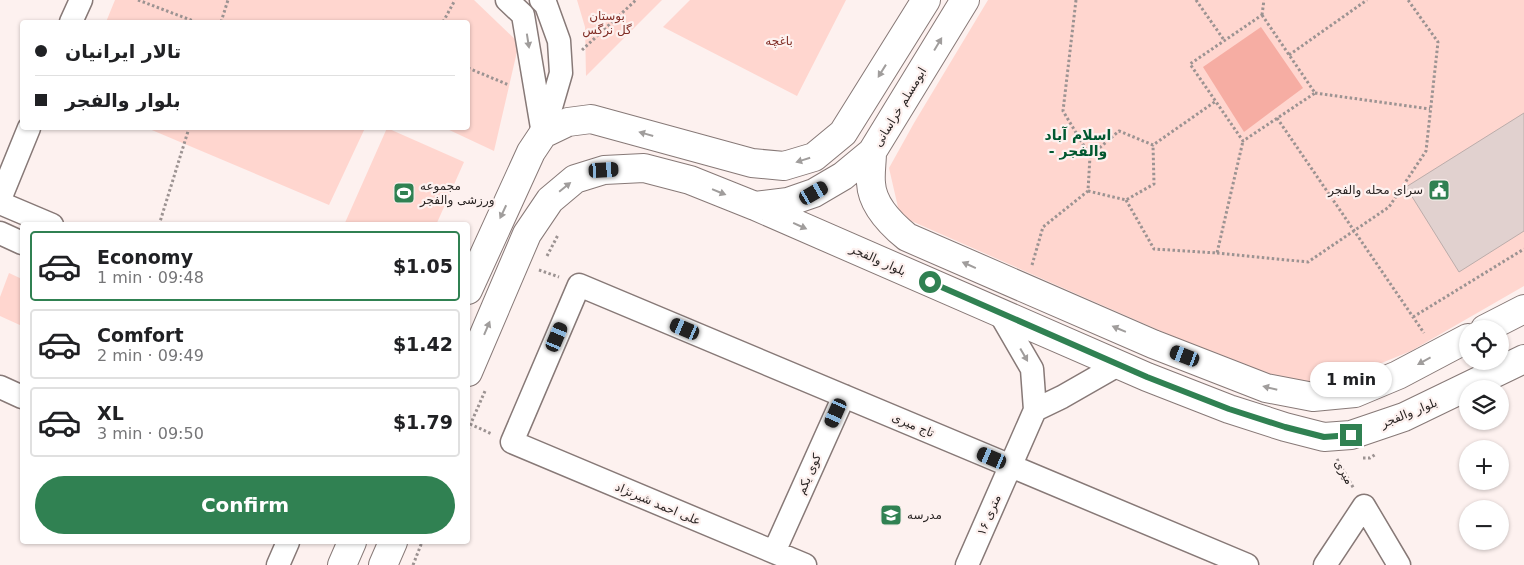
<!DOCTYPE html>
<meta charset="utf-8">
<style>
body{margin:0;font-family:"DejaVu Sans",Vazirmatn,sans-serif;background:#f6f6f6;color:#202124;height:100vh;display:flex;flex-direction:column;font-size:19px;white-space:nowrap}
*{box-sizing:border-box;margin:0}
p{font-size:16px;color:#757577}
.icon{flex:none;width:28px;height:28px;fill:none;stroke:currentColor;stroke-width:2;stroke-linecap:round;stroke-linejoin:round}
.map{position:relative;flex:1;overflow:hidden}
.sheet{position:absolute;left:20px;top:222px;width:450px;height:322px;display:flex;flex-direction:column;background:#fff;border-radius:5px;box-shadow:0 1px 4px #0004}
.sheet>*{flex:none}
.guide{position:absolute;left:20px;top:20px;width:450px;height:110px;border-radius:5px;box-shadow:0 1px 4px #0004;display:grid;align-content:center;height:110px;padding:0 15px;background:#fff}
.controls{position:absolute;left:1459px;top:320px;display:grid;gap:10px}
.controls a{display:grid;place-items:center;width:50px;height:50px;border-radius:50%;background:#fff;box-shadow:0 1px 4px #0004;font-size:25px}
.end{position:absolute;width:22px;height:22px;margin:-11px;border:6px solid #308152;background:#fff;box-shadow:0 0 0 2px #fff}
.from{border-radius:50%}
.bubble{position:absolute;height:35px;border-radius:18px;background:#fff;box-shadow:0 1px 4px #0004;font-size:16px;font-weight:700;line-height:35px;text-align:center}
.car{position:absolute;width:15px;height:30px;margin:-15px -8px;border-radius:6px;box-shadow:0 0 4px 1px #0007;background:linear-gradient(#222 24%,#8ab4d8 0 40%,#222 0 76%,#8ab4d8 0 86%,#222 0)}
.guide b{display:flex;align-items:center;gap:18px;height:48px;font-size:19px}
.guide b+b{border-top:1px solid #e0e0e0}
.guide i{width:12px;height:12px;background:#202124}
ul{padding:9px 0 0;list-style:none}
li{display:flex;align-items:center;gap:15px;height:70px;margin:0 10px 8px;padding:0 5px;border:2px solid #e0e0e0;border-radius:5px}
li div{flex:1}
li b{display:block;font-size:19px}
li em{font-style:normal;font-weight:700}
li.on{border-color:#308152}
li>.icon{width:45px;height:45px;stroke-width:1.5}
.action{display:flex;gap:10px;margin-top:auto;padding:10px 15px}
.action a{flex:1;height:58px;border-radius:30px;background:#308152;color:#fff;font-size:20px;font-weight:700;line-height:58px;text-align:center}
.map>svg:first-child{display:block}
.green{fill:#ffd6cf}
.water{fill:#f6ada3}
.building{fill:#e1d1cf;stroke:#bbacaa}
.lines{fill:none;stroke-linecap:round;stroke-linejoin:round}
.street-casing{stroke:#877977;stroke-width:25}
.secondary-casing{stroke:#877977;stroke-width:30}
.path{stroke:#9c9392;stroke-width:3;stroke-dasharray:2.5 2.5;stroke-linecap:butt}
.street{stroke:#fff;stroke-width:22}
.secondary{stroke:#fff;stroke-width:28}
.oneway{fill:#a09d9c}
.route{stroke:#308152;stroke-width:6}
.labels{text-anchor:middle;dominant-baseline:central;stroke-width:4.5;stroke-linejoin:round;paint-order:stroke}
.park-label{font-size:12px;fill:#802d25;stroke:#fdf1ef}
.street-label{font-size:12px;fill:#2b2524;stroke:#fdf1ef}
.poi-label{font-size:12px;fill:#2b2524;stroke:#fdf1ef;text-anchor:start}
.neighbourhood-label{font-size:14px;font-weight:bold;fill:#015830;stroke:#fdf1ef}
</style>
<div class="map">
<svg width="1524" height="565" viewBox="0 0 1524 565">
<rect width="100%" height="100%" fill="#fdf1ef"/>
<path class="green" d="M115,0H474L519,43L494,151L445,128H468V22H106Z
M577,0H662L586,76L585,27Z
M690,0H846L797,96L663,27Z
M988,0H1524V286L1411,351L1325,386L1247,369L900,216L889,168L914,123Z
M147,128H365L329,205Z
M387,128L464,162L436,225H344Z
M9,273L22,279V326L0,316V297Z"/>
<path class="water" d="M1261,27L1303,88L1244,132L1203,67Z"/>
<path class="building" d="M1524,113V231L1459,272L1406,187Z"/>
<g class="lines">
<g class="street-casing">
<path id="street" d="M507,0L523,15L543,134
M541,0L546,5L559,41L561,73L545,128
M71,22L81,0
M0,199L29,128
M0,203L52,225
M0,233L22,243
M999,312L1032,369L1035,410L1062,397L1118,365
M0,387L22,397
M774,552L844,396
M278,565L288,542
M805,565L512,442L579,285L1247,565
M967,565L1035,410
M1325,565L1364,506L1399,565"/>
</g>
<g class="secondary-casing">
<path id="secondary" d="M872,152C872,162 870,173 871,183C872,205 891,224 907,237L1153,344L1266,388L1313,397L1355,393L1398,375L1468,338
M755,206L788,202L814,193L843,176L872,152L965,0
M468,290L531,152L543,134L568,122L591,119L752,163L784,166L814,157L843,133L926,0
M1485,329L1524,309
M468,372L527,234L550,200L575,179L604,170L644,168L690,180L755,206L1147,377L1229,409L1285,427L1324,437L1351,435L1404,417L1524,359
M342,565L352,542
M383,565L393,542"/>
</g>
<path class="path" d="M138,0L196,22
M1076,0L1063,111L1090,156
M1196,0L1224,40
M1262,15L1315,93L1243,141L1190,64Z
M1262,15L1264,0
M221,22L228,0
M443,22L455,0
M582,50L636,0
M1289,55L1367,0
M468,68L509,85
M1315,93L1430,109
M1277,118L1424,333
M1088,191L1126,200L1154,184L1153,145
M1126,200L1154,249L1217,253L1243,141
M159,225L189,128
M1217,253L1308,262L1389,207L1426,151L1438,42L1408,0
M547,256L558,235
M1032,265L1043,227L1088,191L1090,156L1119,131L1153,145L1216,101
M539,270L559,277
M1413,317L1524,249
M470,424L492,434
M468,430L485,391
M1363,458H1370L1376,454
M1337,459L1354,489
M413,565L422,542"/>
<use href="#street" class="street"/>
<use href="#secondary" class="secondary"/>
</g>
<defs><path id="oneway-solid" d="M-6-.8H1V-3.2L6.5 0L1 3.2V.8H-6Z" transform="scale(1.25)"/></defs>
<g class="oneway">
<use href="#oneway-solid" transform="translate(528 41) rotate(81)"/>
<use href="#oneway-solid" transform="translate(938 44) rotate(-59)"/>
<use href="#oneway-solid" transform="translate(882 71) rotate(122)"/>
<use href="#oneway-solid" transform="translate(646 134) rotate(-164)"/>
<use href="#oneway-solid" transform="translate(803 160) rotate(163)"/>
<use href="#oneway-solid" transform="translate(565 187) rotate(-39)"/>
<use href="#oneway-solid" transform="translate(719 192) rotate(22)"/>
<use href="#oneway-solid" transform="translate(503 212) rotate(115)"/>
<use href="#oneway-solid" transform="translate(800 226) rotate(24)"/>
<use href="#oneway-solid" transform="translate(969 265) rotate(-156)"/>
<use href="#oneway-solid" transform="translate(487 328) rotate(-67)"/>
<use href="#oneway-solid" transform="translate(1119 329) rotate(-157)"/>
<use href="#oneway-solid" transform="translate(1024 355) rotate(60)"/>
<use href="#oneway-solid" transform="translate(1424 361) rotate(151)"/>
<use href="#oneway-solid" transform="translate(1270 388) rotate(-166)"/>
</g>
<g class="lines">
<path class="route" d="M930,282L1147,377L1229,409L1285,427L1324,437L1351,435"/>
</g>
<defs>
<g id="civic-square" transform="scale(1.125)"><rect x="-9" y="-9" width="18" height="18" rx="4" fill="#308152" stroke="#fdf1ef"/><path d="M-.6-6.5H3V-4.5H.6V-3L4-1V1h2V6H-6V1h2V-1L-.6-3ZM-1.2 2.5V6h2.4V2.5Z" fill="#fff"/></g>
<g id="stadium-square" transform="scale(1.125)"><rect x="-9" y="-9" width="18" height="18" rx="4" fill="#308152" stroke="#fdf1ef"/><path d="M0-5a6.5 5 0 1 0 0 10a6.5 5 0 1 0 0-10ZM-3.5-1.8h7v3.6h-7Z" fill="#fff"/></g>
<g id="school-square" transform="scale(1.125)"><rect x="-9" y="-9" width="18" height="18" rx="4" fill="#308152" stroke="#fdf1ef"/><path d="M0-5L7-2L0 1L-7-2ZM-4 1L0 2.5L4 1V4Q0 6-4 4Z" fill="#fff"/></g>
</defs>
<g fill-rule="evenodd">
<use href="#civic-square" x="1439" y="190"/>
<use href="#stadium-square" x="404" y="193"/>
<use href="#school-square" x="891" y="515"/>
</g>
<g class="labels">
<g class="park-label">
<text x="607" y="16">بوستان<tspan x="607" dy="14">گل نرگس</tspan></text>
<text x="779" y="41">باغچه</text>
</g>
<g class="street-label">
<text transform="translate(900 107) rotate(-59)">ابومسلم خراسانی</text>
<text transform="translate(878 260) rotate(24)">بلوار والفجر</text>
<text transform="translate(1409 413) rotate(-22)">بلوار والفجر</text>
<text transform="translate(913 425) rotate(23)">تاج میری</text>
<text transform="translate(1344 472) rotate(60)">میری</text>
<text transform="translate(809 474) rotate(-66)">کوی یکم</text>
<text transform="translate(658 504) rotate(23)">علی احمد شیرنژاد</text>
<text transform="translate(989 515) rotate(-67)">۱۶ متری</text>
</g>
<g class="poi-label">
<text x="420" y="186">مجموعه<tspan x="420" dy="14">ورزشی والفجر</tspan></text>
<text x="1423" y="190" text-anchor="end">سرای محله والفجر</text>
<text x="907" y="515">مدرسه</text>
</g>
<g class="neighbourhood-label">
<text x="1078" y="135">اسلام آباد<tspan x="1078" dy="16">- والفجر</tspan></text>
</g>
</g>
</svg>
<div class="controls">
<a><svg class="icon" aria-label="locate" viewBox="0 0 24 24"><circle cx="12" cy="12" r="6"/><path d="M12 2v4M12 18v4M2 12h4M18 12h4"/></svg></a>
<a><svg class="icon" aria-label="layers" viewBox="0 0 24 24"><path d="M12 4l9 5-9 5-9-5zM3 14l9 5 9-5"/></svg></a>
<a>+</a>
<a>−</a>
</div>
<i class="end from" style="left:930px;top:282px"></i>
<i class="end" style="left:1351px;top:435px"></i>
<div class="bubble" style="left:1310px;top:362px;width:82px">1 min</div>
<i class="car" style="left:604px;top:170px;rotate:87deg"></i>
<i class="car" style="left:814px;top:193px;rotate:60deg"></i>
<i class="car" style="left:685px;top:329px;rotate:293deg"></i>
<i class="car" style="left:557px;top:337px;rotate:23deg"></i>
<i class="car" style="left:1185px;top:356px;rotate:291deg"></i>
<i class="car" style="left:836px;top:413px;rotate:204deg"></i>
<i class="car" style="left:992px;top:458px;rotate:293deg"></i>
<div class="guide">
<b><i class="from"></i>تالار ایرانیان</b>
<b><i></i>بلوار والفجر</b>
</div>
<section class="sheet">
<ul>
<li class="on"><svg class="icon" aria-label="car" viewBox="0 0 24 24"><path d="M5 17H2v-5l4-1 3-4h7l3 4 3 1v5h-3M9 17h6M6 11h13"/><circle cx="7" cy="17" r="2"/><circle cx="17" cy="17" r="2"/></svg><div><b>Economy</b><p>1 min · 09:48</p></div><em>$1.05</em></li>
<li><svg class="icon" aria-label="car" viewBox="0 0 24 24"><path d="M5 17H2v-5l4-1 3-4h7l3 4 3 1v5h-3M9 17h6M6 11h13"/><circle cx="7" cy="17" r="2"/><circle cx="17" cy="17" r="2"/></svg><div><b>Comfort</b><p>2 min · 09:49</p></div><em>$1.42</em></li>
<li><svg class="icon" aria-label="car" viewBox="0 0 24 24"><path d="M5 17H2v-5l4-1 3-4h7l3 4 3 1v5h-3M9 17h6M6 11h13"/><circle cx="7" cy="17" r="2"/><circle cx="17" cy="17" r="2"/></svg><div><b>XL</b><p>3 min · 09:50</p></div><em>$1.79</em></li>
</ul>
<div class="action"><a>Confirm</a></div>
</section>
</div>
